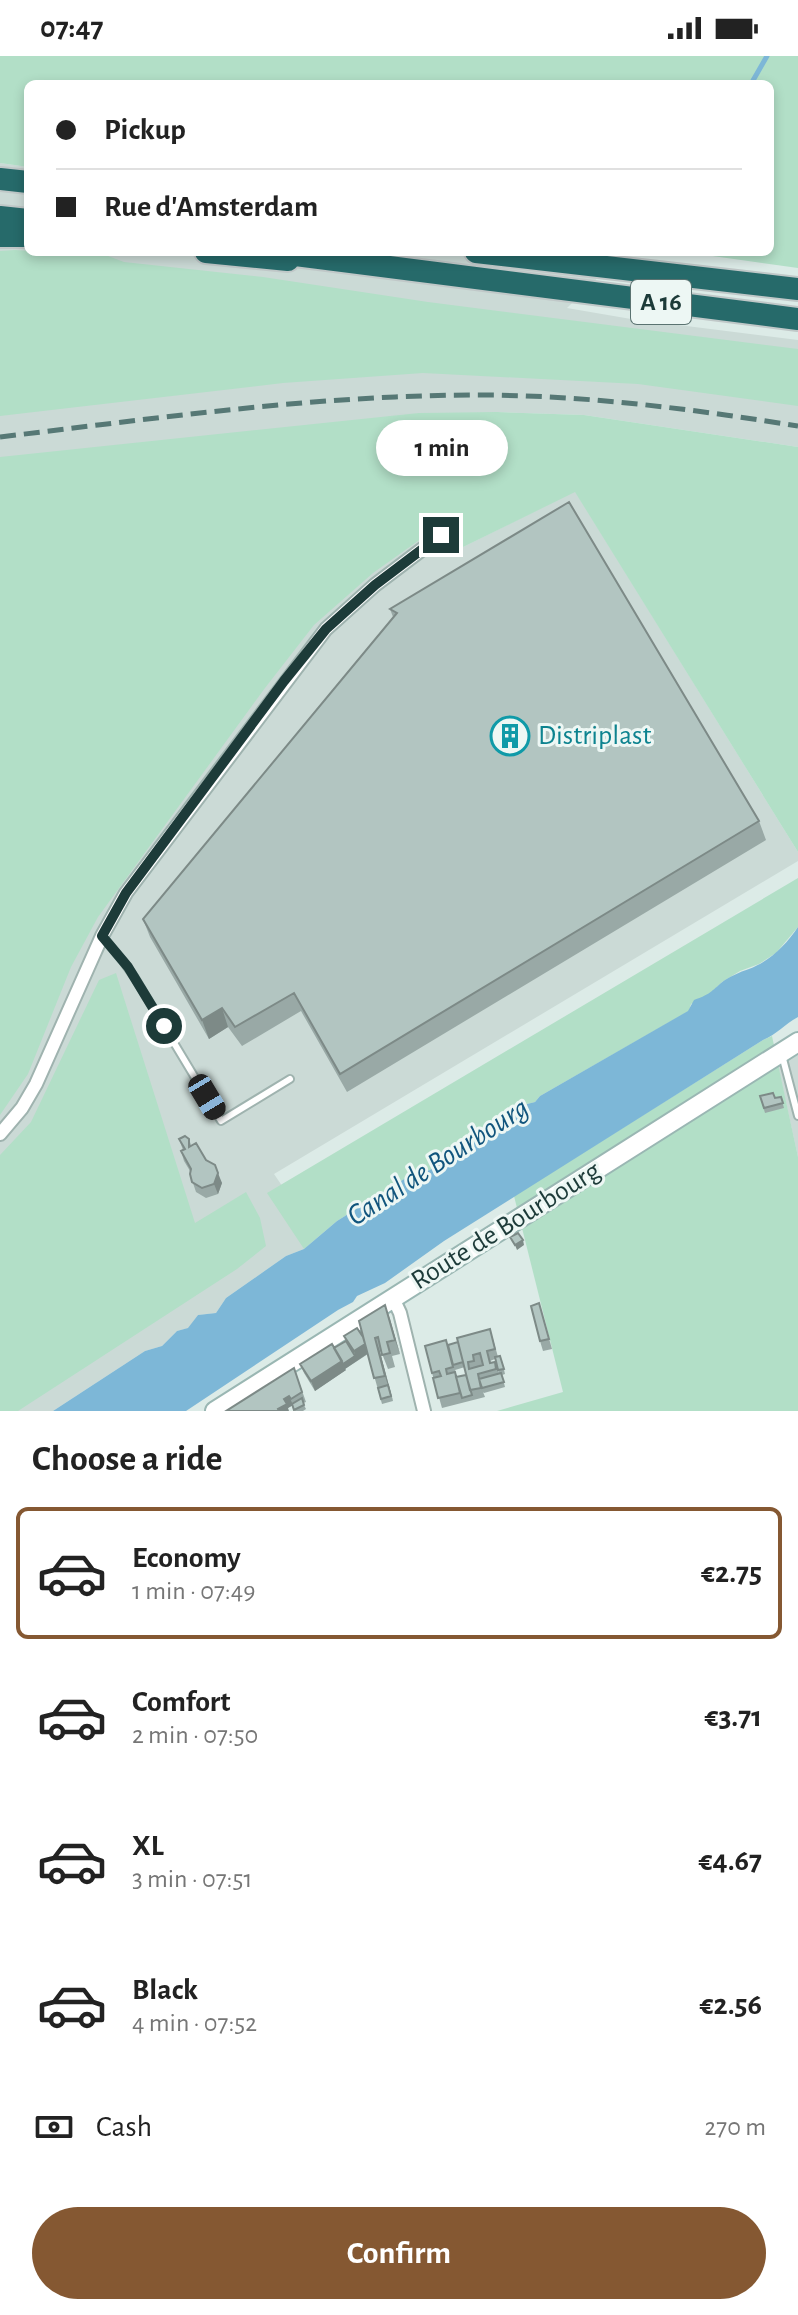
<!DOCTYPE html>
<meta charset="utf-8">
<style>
body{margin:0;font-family:"Alegreya Sans",sans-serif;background:#f2f2f2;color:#222;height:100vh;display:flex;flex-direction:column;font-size:30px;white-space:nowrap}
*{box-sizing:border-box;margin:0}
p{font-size:26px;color:#767676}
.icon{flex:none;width:44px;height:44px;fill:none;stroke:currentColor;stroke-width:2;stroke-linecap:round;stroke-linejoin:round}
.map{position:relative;height:1355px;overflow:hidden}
.drawer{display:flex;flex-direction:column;background:#fff;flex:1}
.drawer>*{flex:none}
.banner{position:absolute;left:24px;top:24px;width:750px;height:176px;border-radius:12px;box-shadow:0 4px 12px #0003;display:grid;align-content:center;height:176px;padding:0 32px;background:#fff}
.end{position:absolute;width:36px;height:36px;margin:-18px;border:10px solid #1d3b39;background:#fff;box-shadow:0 0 0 4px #fff}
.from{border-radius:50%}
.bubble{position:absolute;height:56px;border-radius:28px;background:#fff;box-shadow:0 4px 12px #0003;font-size:26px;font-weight:600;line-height:56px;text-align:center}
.car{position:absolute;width:24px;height:48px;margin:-24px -12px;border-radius:10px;box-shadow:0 0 6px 2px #0007;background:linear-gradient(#222 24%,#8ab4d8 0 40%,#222 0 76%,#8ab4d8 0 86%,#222 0)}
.banner b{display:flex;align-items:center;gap:28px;height:76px;font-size:30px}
.banner b+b{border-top:2px solid #e0e0e0}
.banner i{width:20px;height:20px;background:#222}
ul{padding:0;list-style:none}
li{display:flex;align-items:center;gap:24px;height:132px;margin:0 16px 12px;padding:0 16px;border:4px solid transparent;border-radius:12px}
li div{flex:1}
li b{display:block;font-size:30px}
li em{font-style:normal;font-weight:600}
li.active{border-color:#855832}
li>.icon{width:72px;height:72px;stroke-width:1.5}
h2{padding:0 32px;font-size:36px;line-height:96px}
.pay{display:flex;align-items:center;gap:20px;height:88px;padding:0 32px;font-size:30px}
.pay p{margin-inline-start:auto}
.primary-button{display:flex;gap:16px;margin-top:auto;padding:16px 32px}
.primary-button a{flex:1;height:92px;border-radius:48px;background:#855832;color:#fff;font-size:32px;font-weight:600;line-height:92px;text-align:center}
.status{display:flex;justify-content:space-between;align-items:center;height:56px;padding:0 40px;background:#fff;direction:ltr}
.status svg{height:22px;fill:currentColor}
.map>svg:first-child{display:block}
.built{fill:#cbdad6}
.green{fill:#b2dfc7}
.water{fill:#7db7d7}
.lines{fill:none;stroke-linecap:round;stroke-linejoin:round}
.stream{stroke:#7db7d7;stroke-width:5}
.service-casing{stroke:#9fb3af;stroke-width:10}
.minor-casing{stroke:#9fb3af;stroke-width:16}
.secondary-casing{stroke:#9ab7b3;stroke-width:22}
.motorway-casing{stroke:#c0c8c8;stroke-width:26}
.service{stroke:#fff;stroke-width:6}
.minor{stroke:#fff;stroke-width:12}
.secondary{stroke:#fff;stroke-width:18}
.motorway{stroke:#266a6a;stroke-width:22}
.rail{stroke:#567875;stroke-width:5;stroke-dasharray:16 8;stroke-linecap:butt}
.wall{fill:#99a9a6;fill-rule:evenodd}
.shaded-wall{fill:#7d8a87}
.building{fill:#b2c5c1;stroke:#7d8a87;stroke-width:2;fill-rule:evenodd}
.route{stroke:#1d3b39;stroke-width:10}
.labels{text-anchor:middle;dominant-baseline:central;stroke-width:6;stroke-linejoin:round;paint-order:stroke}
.shield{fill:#edf7f4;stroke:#5b7371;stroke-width:2}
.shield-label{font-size:26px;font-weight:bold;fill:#1d3b39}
.culture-label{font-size:28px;fill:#0d838f;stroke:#edf7f4;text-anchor:start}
.street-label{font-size:28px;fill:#1d3b39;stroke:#edf7f4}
.water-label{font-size:30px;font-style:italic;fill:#11557d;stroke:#edf7f4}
</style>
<div class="status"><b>07:47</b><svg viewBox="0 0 49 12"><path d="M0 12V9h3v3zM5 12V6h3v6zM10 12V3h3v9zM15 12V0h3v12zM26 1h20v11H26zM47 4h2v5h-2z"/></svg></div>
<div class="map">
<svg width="798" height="1355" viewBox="0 0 798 1355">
<rect width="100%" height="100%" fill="#dcebe7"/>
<path class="built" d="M0,107L28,111V196H624L567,252L631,263L798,284V391L584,359L497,356L457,494L575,435L798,796V805L274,1118L317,1181L304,1193L286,1200L226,1242L216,1257L198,1259L189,1272L177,1275L162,1290L145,1295L53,1355H0Z
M798,999V1101L778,1010Z"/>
<path class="green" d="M0,0H798V212L684,196H770V28H28V111L0,107Z
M15,194L108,200L124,206L263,221L428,246L798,293V350L638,328L423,317L283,327L0,360V195Z
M497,356L584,359L798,391V796L575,436L457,494L439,470L373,517L314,569L265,632L98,861L71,911L28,1018L0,1059V401L419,357Z
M798,822V871L776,897L759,908L740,915L722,926L709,939L691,948L689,955L540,1040L535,1046L527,1048L523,1054L506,1061L487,1076L481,1078L469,1089L443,1102L430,1114L409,1120L337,1165L304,1193L267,1137Z
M116,917L195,1167L246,1136L260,1162L266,1190L237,1213L18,1355H0V1099L31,1066L99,924Z
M772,980L798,1101V1355H497L563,1336L514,1140L763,984Z"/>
<path class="water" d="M798,871V961C785,968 776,979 763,984L444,1185L385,1227L357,1240L353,1246L338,1254L186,1355H53L145,1295L162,1290L177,1275L188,1272L198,1259L216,1257L226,1242L286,1200L304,1193L337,1165L409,1120L430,1114L443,1102L469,1089L481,1078L487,1076L506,1061L523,1054L527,1048L535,1046L540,1040L688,955L694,944C708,939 710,937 721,927C728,921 740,916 749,913C770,905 786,889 798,871Z"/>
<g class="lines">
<path class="stream" d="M751,28L767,0"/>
<g class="service-casing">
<path id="service" d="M102,880L123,905L135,922L221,1065L290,1023
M782,999L798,1060"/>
</g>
<g class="minor-casing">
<path id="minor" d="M0,1078L22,1052L36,1028L102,880L126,837L326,573L375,529L441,479
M393,1242L400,1257L424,1355"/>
</g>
<g class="secondary-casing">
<path id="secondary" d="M215,1355L798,986"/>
</g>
<g class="motorway-casing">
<path id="motorway" d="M0,123L28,126
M0,161L28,164
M0,180H28
M206,196L288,204
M272,196L798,263
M476,196L798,233"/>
</g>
<use href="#service" class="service"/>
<use href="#minor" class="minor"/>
<use href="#secondary" class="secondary"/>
<use href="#motorway" class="motorway"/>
<path class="rail" d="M0,381C159,362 318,339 478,339C585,339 692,353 798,370"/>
</g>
<path class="wall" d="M390,553L759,765L766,784L347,1036L301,955L242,990L228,971L209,983L150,881L143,863L393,561Z
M760,1040L775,1042L781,1041L784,1052L765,1057Z
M179,1083H189L191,1089L206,1104L222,1127L218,1138L206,1142L196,1136L190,1118V1115L184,1105L181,1095L183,1094Z
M539,1247L552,1293L543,1295L540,1285Z
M385,1249L400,1298L392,1300L395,1311L388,1313L381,1295L380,1296L393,1345L382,1348L368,1298L345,1313L346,1314L315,1335L304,1317L300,1308L334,1292L346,1285L344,1280L363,1281Z
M493,1283L498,1301L502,1305L505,1318L502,1319L505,1331L484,1337L483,1336L485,1341L442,1352L432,1317L448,1289ZM495,1303L499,1318L495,1306L491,1307L490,1305ZM465,1311L466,1319L457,1321L455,1314Z
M294,1312L306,1346L303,1347L306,1353L303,1355H295L293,1349L288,1352L226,1355Z"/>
<path class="shaded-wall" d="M222,952L228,971L209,983L202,964Z
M218,1117L222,1127L218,1138L214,1128Z
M523,1184L524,1189L517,1194L515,1189Z
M385,1249L390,1263L400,1298L395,1284Z
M375,1282L380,1296L393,1345L385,1320Z
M367,1286L370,1296L345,1313L346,1314L315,1335L311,1325L342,1305L355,1300L354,1295Z
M289,1340L293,1349L288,1352L289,1355H279L278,1353L284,1343Z"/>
<path class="building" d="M569,446L759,765L340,1018L294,937L235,971L222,952L202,964L143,863L397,557L390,553Z
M773,1037L775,1042L781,1041L783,1047L764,1052L760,1040Z
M185,1080L189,1083V1091L196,1087L206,1104L215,1109L218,1117L214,1128L202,1132L192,1126L190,1118L191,1113L181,1095L185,1093L179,1083Z
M518,1177L523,1184L515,1189L510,1181Z
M539,1247L549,1283L540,1285L531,1250Z
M385,1249L395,1284L387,1286L390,1297L382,1299L378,1281L375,1282L385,1320L374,1322L359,1265Z
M357,1272L363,1281L365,1288L354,1295L344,1280Z
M490,1273L495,1293L487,1295L490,1307L495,1306L496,1313L478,1318L481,1332L470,1334L457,1282ZM480,1297L483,1309L469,1313L468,1306L474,1305L473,1299Z
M446,1284L453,1311L446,1313L447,1318L455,1316L460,1337L438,1342L433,1322L441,1320L439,1315L432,1317L425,1290Z
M346,1285L355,1300L343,1308L334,1292Z
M458,1286L463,1306L453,1309L448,1289Z
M332,1288L342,1305L311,1325L300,1308Z
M500,1300L504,1313L498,1314L495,1301Z
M294,1312L302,1336L291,1343L289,1340L284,1343L287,1348L278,1353L279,1355H226Z
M501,1317L504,1326L482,1332L479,1323Z
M466,1319L472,1339L462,1342L456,1321Z
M388,1329L391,1340L381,1343L378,1332Z
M302,1342L304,1349L294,1354L292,1348Z"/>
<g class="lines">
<path class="route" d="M164,970L128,911L102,880L126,837L284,625L326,573L375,529L441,479"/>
</g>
<defs>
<g id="building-ring" transform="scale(2)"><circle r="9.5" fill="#edf7f4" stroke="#0f9aa8" stroke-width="1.5"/><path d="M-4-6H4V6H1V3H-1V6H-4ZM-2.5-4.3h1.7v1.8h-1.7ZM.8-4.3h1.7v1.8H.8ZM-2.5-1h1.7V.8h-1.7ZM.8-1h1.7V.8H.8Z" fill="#0f9aa8"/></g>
</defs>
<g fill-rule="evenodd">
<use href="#building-ring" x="510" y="680"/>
</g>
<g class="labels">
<rect class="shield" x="631" y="224" width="60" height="44" rx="6"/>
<g class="shield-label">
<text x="661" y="246">A 16</text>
</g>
<g class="culture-label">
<text x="538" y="680">Distriplast</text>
</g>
<g class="street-label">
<text transform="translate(506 1170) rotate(-32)">Route de Bourbourg</text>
</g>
<g class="water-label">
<text transform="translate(438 1106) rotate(-33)">Canal de Bourbourg</text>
</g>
</g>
</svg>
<i class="end from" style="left:164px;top:970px"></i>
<i class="end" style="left:441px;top:479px"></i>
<div class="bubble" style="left:376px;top:364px;width:132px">1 min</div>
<i class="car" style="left:207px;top:1041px;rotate:149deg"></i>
<div class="banner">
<b><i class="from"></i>Pickup</b>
<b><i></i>Rue d'Amsterdam</b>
</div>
</div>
<section class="drawer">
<h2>Choose a ride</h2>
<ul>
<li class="active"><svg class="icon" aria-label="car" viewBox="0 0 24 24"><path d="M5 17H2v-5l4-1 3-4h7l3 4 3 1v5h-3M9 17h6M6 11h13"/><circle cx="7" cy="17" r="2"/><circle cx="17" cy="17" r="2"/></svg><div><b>Economy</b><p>1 min · 07:49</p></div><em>€2.75</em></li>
<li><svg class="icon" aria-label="car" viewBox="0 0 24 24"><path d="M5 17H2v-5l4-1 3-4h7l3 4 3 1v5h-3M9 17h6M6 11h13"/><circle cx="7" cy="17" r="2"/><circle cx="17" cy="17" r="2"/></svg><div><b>Comfort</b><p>2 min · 07:50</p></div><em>€3.71</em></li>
<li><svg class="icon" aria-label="car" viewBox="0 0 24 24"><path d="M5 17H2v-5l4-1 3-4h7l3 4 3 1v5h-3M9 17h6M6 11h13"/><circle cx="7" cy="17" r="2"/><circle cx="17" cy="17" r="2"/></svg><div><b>XL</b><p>3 min · 07:51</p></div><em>€4.67</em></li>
<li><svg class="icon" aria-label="car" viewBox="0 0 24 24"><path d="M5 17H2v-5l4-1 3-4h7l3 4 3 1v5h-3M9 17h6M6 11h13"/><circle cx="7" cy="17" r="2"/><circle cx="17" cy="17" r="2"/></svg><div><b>Black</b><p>4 min · 07:52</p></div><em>€2.56</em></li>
</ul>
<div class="pay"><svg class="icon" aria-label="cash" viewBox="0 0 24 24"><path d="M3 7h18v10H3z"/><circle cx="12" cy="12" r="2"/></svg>Cash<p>270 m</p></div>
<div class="primary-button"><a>Confirm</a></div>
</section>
